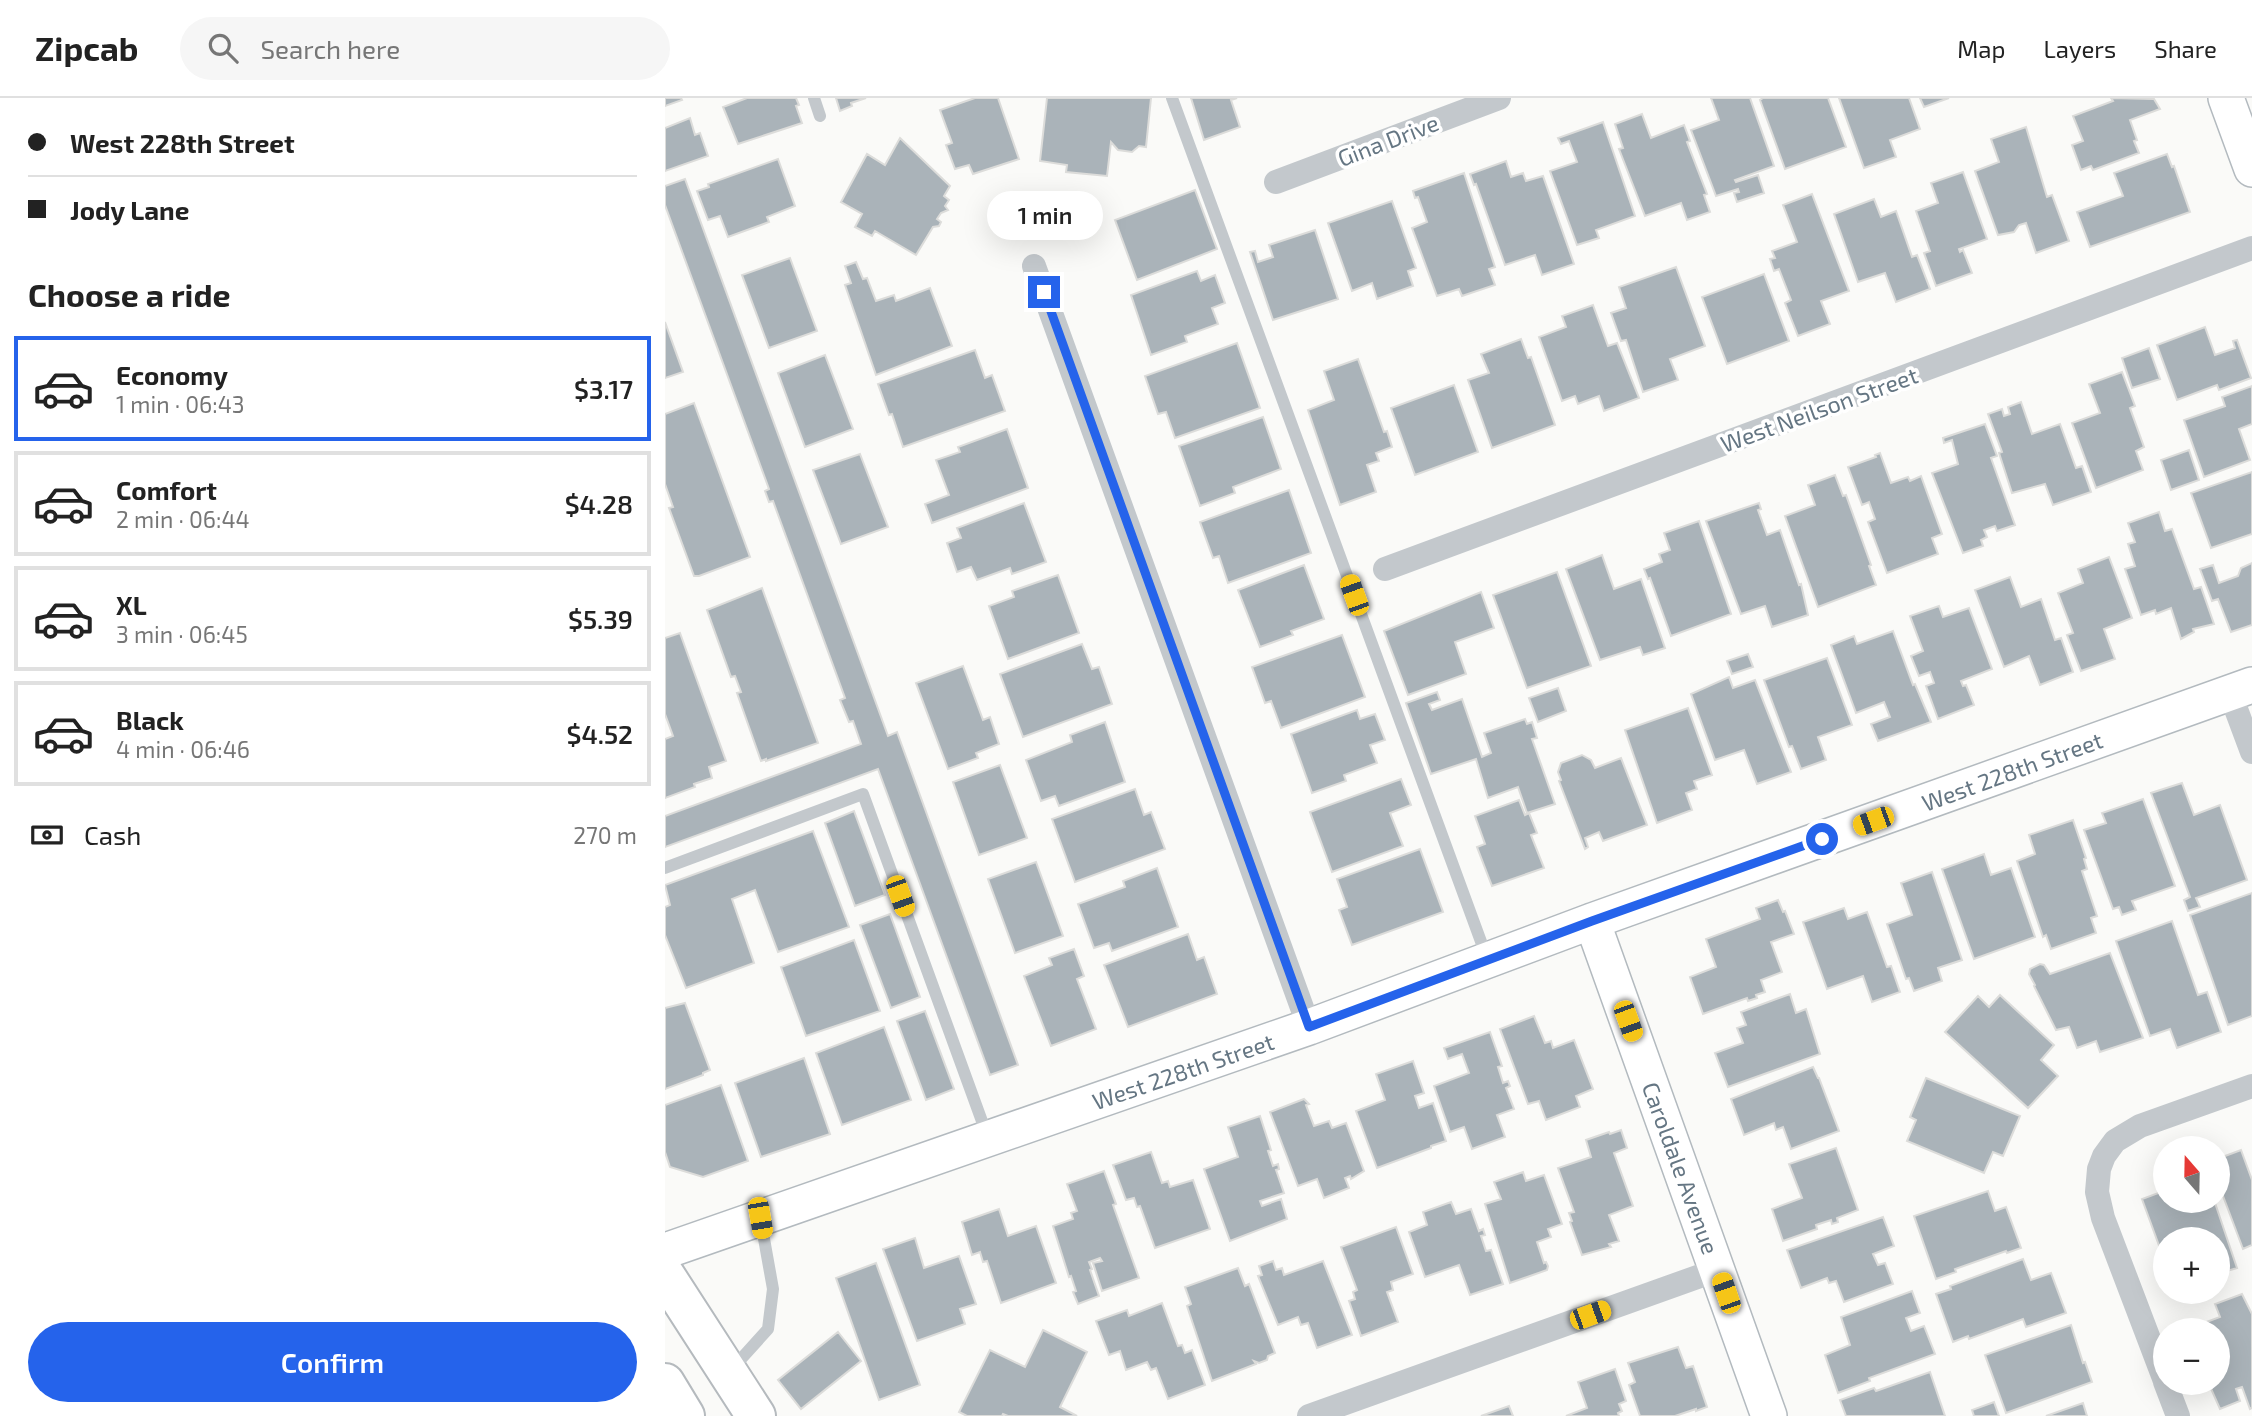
<!DOCTYPE html>
<meta charset="utf-8">
<style>
body{margin:0;font-family:"Exo 2",sans-serif;background:#f6f6f6;color:#222;height:100vh;display:flex;flex-direction:column;font-size:26px;white-space:nowrap}
*{box-sizing:border-box;margin:0}
p{font-size:23px;color:#767676}
.icon{flex:none;width:38px;height:38px;fill:none;stroke:currentColor;stroke-width:2;stroke-linecap:round;stroke-linejoin:round}
.map{position:relative;flex:1;overflow:hidden}
.drawer{display:flex;flex-direction:column;background:#fff;width:665px}
.drawer>*{flex:none}
.guide{display:grid;align-content:center;height:154px;padding:0 28px;background:#fff}
.needle{width:46px;rotate:340deg}
.tools{position:absolute;left:1488px;top:1038px;display:grid;gap:14px}
.tools a{display:grid;place-items:center;width:77px;height:77px;border-radius:50%;background:#fff;box-shadow:0 7px 28px #0002;font-size:35px}
.end{position:absolute;width:32px;height:32px;margin:-16px;border:9px solid #2563eb;background:#fff;box-shadow:0 0 0 4px #fff}
.from{border-radius:50%}
.bubble{position:absolute;height:49px;border-radius:24px;background:#fff;box-shadow:0 7px 28px #0002;font-size:23px;font-weight:600;line-height:49px;text-align:center}
.car{position:absolute;width:21px;height:42px;margin:-21px -10px;border-radius:9px;box-shadow:0 0 5px 2px #0007;background:linear-gradient(#f5c518 24%,#345 0 40%,#f5c518 0 76%,#345 0 86%,#f5c518 0)}
.guide b{display:flex;align-items:center;gap:24px;height:66px;font-size:26px}
.guide b+b{border-top:2px solid #e0e0e0}
.guide i{width:18px;height:18px;background:#222}
ul{padding:0;list-style:none}
li{display:flex;align-items:center;gap:21px;height:105px;margin:0 14px 10px;padding:0 14px;border:4px solid #e0e0e0;border-radius:0px}
li div{flex:1}
li b{display:block;font-size:26px}
li em{font-style:normal;font-weight:600}
li.active{border-color:#2563eb}
li>.icon{width:63px;height:63px;stroke-width:1.5}
h2{padding:0 28px;font-size:32px;line-height:84px}
.pay{display:flex;align-items:center;gap:18px;height:77px;padding:0 28px;font-size:26px}
.pay p{margin-inline-start:auto}
.button{display:flex;gap:14px;margin-top:auto;padding:14px 28px}
.button a{flex:1;height:80px;border-radius:42px;background:#2563eb;color:#fff;font-size:28px;font-weight:600;line-height:80px;text-align:center}
header{display:flex;align-items:center;gap:42px;box-sizing:border-box;height:98px;padding:0 35px;background:#fff;border-bottom:2px solid #e0e0e0}
header strong{font-size:33px}
nav{display:flex;gap:38px;margin-inline-start:auto;font-size:24px}
.search{width:490px;height:63px;background:#f6f6f6;display:flex;align-items:center;gap:18px;box-sizing:border-box;padding:0 24px;border-radius:38px;color:#767676;font-size:26px}
main{display:flex;flex:1;min-height:0}
.map>svg:first-child{display:block}
.building{fill:#aab3b9;stroke:#dcdcda;stroke-width:2}
.lines{fill:none;stroke-linecap:round;stroke-linejoin:round}
.secondary-casing{stroke:#b3babf;stroke-width:38}
.primary-casing{stroke:#b5babe;stroke-width:42}
.lane{stroke:#c3c8cc;stroke-width:12}
.street{stroke:#c3c8cc;stroke-width:24}
.secondary{stroke:#fff;stroke-width:35}
.primary{stroke:#fff;stroke-width:38}
.route{stroke:#2563eb;stroke-width:9}
.labels{text-anchor:middle;dominant-baseline:central;stroke-width:7;stroke-linejoin:round;paint-order:stroke}
.street-label{font-size:23px;fill:#657683;stroke:#fff}
</style>
<header>
<strong>Zipcab</strong>
<div class="search"><svg class="icon" aria-label="search" viewBox="0 0 24 24"><circle cx="10" cy="10" r="6"/><path d="M15 15l6 6"/></svg>Search here</div>
<nav><a>Map</a><a>Layers</a><a>Share</a></nav>
</header>
<main>
<section class="drawer">
<div class="guide">
<b><i class="from"></i>West 228th Street</b>
<b><i></i>Jody Lane</b>
</div>
<h2>Choose a ride</h2>
<ul>
<li class="active"><svg class="icon" aria-label="car" viewBox="0 0 24 24"><path d="M5 17H2v-5l4-1 3-4h7l3 4 3 1v5h-3M9 17h6M6 11h13"/><circle cx="7" cy="17" r="2"/><circle cx="17" cy="17" r="2"/></svg><div><b>Economy</b><p>1 min · 06:43</p></div><em>$3.17</em></li>
<li><svg class="icon" aria-label="car" viewBox="0 0 24 24"><path d="M5 17H2v-5l4-1 3-4h7l3 4 3 1v5h-3M9 17h6M6 11h13"/><circle cx="7" cy="17" r="2"/><circle cx="17" cy="17" r="2"/></svg><div><b>Comfort</b><p>2 min · 06:44</p></div><em>$4.28</em></li>
<li><svg class="icon" aria-label="car" viewBox="0 0 24 24"><path d="M5 17H2v-5l4-1 3-4h7l3 4 3 1v5h-3M9 17h6M6 11h13"/><circle cx="7" cy="17" r="2"/><circle cx="17" cy="17" r="2"/></svg><div><b>XL</b><p>3 min · 06:45</p></div><em>$5.39</em></li>
<li><svg class="icon" aria-label="car" viewBox="0 0 24 24"><path d="M5 17H2v-5l4-1 3-4h7l3 4 3 1v5h-3M9 17h6M6 11h13"/><circle cx="7" cy="17" r="2"/><circle cx="17" cy="17" r="2"/></svg><div><b>Black</b><p>4 min · 06:46</p></div><em>$4.52</em></li>
</ul>
<div class="pay"><svg class="icon" aria-label="cash" viewBox="0 0 24 24"><path d="M3 7h18v10H3z"/><circle cx="12" cy="12" r="2"/></svg>Cash<p>270 m</p></div>
<div class="button"><a>Confirm</a></div>
</section>
<div class="map">
<svg width="1587" height="1318" viewBox="0 0 1587 1318">
<rect width="100%" height="100%" fill="#fafaf8"/>
<path class="building" d="M0,0H16L17,2L0,8Z
M82,0H131L134,7L131,8L137,25L73,46L58,9Z
M171,0H201L186,5L187,8L175,13Z
M310,0H333L354,61L308,76L304,67L290,71L281,47L287,45L275,12Z
M382,0H486L481,49L474,48L467,54L453,52L446,44L442,78L401,74L402,67L375,63Z
M526,0H572L566,2L575,29L539,42Z
M1046,0H1085L1109,68L1070,82L1071,84L1093,77L1099,95L1072,104L1069,95L1074,94L1073,91L1051,98L1026,32L1054,22Z
M1098,0H1163L1181,49L1120,71L1095,2Z
M1174,0H1244L1255,31L1225,42L1231,59L1199,70Z
M1255,0H1284L1259,9Z
M1446,0L1489,1L1495,11L1465,22L1472,42L1469,43L1474,55L1428,72L1426,68L1416,72L1407,47L1418,43L1408,18L1448,3Z
M977,16L986,40L1019,27L1025,43L1022,44L1042,96L1039,97L1045,114L1022,122L1016,105L980,118L954,51L958,50L950,26Z
M25,20L30,37L35,35L43,58L0,73V30Z
M938,24L970,118L931,132L934,140L912,147L885,73L912,64L904,43L896,46L893,40Z
M1361,29L1382,99L1387,97L1404,143L1371,155L1361,125L1354,127L1349,134L1333,137L1310,73L1334,64L1326,41Z
M235,40L285,88L279,98L284,102L280,108L283,112L276,115L272,121L276,124L274,128L268,129L251,157L210,133L207,138L190,129L197,116L176,104L202,56L220,67Z
M1502,56L1507,69L1509,68L1525,114L1425,149L1412,114L1458,98L1449,75Z
M113,61L130,108L102,119L104,124L63,139L55,118L43,122L32,93L44,89L43,86Z
M841,63L846,79L858,75L861,83L878,78L909,166L877,177L870,157L840,167L811,86L809,87L805,76Z
M1298,74L1322,141L1294,151L1295,154L1298,152L1307,175L1271,188L1259,155L1265,153L1251,113L1273,105L1266,85Z
M799,75L830,169L824,171L830,187L797,198L794,191L772,198L747,130L762,124L753,99L750,100L748,93Z
M20,81L223,638L232,634L353,967L325,977L213,671L0,749V718L196,646L188,623L184,624L175,602L180,600L108,403L104,404L100,393L104,391L0,107V88Z
M530,92L552,151L472,182L450,122Z
M1147,96L1184,193L1156,203L1165,226L1133,238L1120,205L1126,202L1114,171L1109,173L1105,161L1110,160L1107,153L1132,144L1118,107Z
M1209,101L1216,119L1231,113L1247,159L1252,157L1265,191L1231,204L1220,175L1193,184L1169,116Z
M727,103L751,170L743,173L748,188L712,201L707,185L687,193L663,125Z
M650,132L673,201L608,222L585,154L590,153L593,164L608,159L604,147Z
M125,160L152,233L104,250L77,177Z
M191,164L198,181L202,180L211,203L229,197L231,203L265,190L287,248L211,277L180,187L186,185L180,168Z
M1011,169L1040,248L1005,261L1013,282L978,294L961,242L956,243L946,215L961,210L954,189Z
M532,173L536,183L550,177L560,205L547,210L553,226L520,238L522,244L486,257L466,197Z
M1099,176L1124,243L1062,266L1037,199Z
M928,207L943,248L952,245L974,300L939,313L934,298L913,306L910,298L897,303L874,239L901,229L897,218Z
M0,224L18,274L0,280Z
M1540,229L1550,257L1570,250L1568,243L1572,242L1586,280L1554,292L1552,287L1512,302L1492,247Z
M856,241L863,260L866,259L890,327L827,350L803,282L824,275L816,256Z
M572,245L595,310L510,340L501,314L493,316L480,278Z
M1484,250L1495,281L1467,290L1457,260Z
M310,252L320,280L327,277L340,313L238,349L227,316L224,317L213,286Z
M160,257L188,331L140,349L113,275Z
M693,261L719,334L722,333L727,349L711,355L714,363L702,367L711,394L675,407L643,312L669,302L659,273Z
M1457,274L1470,308L1465,310L1479,349L1471,353L1478,372L1431,390L1407,325L1435,315L1424,286Z
M789,287L813,354L750,377L726,310Z
M1587,288V326L1574,331L1585,362L1539,379L1519,322L1560,308L1557,299Z
M1356,304L1367,336L1395,326L1411,370L1417,368L1426,394L1388,407L1380,386L1347,395L1334,355L1337,354L1323,316L1337,311L1339,318L1345,316L1343,309Z
M29,305L85,459L34,478H29L4,410L8,409L0,386V316Z
M598,319L616,371L568,389L570,395L535,408L514,348Z
M1320,326L1332,358L1326,360L1350,427L1332,433L1330,428L1319,432L1322,439L1316,442L1318,448L1298,455L1267,375L1293,366L1287,342L1279,345L1278,340Z
M342,331L363,390L267,425L260,406L284,397L271,362L295,354L293,349Z
M1524,352L1534,382L1506,392L1496,362Z
M1215,355L1226,385L1243,379L1245,383L1256,378L1277,436L1267,440L1273,456L1222,475L1203,424L1210,421L1204,404L1197,407L1183,369L1211,359L1210,357Z
M195,356L223,429L176,446L148,372Z
M1587,374V436L1546,450L1526,395Z
M1170,377L1178,398L1181,397L1206,467L1204,468L1211,487L1153,509L1120,418L1150,407L1143,387Z
M624,392L646,455L563,485L554,458L548,460L535,424Z
M359,405L381,464L347,476L345,470L312,482L306,469L292,474L282,445L296,440L292,430Z
M1094,405L1096,411L1093,412L1102,437L1115,432L1134,487L1136,486L1143,517L1107,529L1100,508L1076,516L1041,423Z
M1494,414L1500,433L1507,431L1529,491L1536,489L1549,526L1528,531L1529,534L1516,541L1506,510L1491,516L1490,512L1476,517L1460,471L1470,468L1463,446L1470,444L1463,425Z
M1034,423L1066,516L1006,538L985,480L983,481L979,471L997,464L994,456L1005,452L999,435Z
M937,457L949,491L976,481L1000,550L978,557L975,549L935,562L901,471Z
M1444,459L1467,520L1439,531L1450,561L1416,573L1402,537L1408,535L1393,495L1418,485L1413,471Z
M1587,465V527L1566,534L1553,501L1547,503L1535,471L1548,467L1554,485L1573,478L1576,470Z
M639,467L659,521L626,533L628,537L595,549L573,492Z
M892,474L926,568L862,590L828,497Z
M393,477L414,535L343,561L324,508L349,499L347,493Z
M1345,479L1356,509L1376,501L1390,542L1396,540L1408,574L1375,587L1364,558L1339,569L1310,492Z
M97,490L153,645L101,663V661L96,663L72,595L76,594L70,578L66,579L42,512Z
M816,494L829,530L790,544L801,576L743,597L719,533Z
M1274,508L1278,519L1304,510L1327,571L1296,583L1298,588L1301,587L1309,607L1273,621L1261,588L1269,585L1265,574L1254,578L1246,558L1258,553L1245,518Z
M1228,533L1248,587L1250,586L1266,624L1213,643L1206,626L1225,619L1219,604L1191,615L1166,547L1189,538L1192,546Z
M15,535L61,663L44,669L47,680L29,686L30,689L0,700V641L8,638L0,616V540Z
M677,537L700,599L616,630L606,603L600,605L587,569Z
M417,546L427,571L434,569L447,606L358,639L335,576Z
M1083,556L1088,569L1067,576L1062,563Z
M1162,560L1187,627L1153,639L1161,662L1136,671L1127,648L1124,649L1099,582Z
M298,568L318,622L325,619L334,646L311,655L313,660L283,671L251,585Z
M1064,579L1068,590L1090,582L1126,674L1092,686L1079,652L1050,662L1026,596Z
M893,590L901,613L873,624L864,600Z
M772,594L775,602L764,606L767,612L797,601L817,659L826,655L819,635L860,621L862,626L867,624L872,640L867,641L890,706L862,715L853,689L823,700L811,661L766,676L741,605Z
M1023,610L1047,677L1029,683L1032,691L1021,695L1027,712L992,725L960,632Z
M692,612L695,621L710,616L720,642L705,647L712,665L679,677L681,683L647,695L626,636Z
M440,624L460,684L394,708L390,698L376,703L361,662L407,644L405,637Z
M917,657L926,662L930,670L956,660L982,727L938,743L934,734L920,740L923,749L920,751L894,683L896,682L893,674L896,665Z
M335,667L362,740L314,757L288,684Z
M736,681L746,707L725,715L738,748L667,774L645,714Z
M1517,685L1529,717L1555,707L1582,782L1531,800L1535,809L1523,813L1519,802L1525,799L1486,695Z
M470,691L479,717L486,714L500,751L410,784L387,721Z
M1478,701L1510,788L1467,803L1471,812L1457,817L1454,809L1448,811L1419,732L1441,725L1437,715Z
M854,702L860,717L864,715L872,735L866,737L879,770L827,788L812,749L820,746L810,718Z
M189,713L220,797L190,808L160,725Z
M1408,722L1421,760L1419,761L1422,771L1417,773L1432,818L1426,820L1431,835L1386,851L1381,837L1378,839L1352,763L1370,756L1364,737Z
M148,733L184,829L113,854L90,792L67,801L89,865L21,890L0,837V809L5,807L0,787Z
M755,751L778,814L687,847L674,812L682,809L672,781Z
M1319,756L1326,777L1346,770L1370,839L1309,861L1277,771Z
M371,764L398,838L350,855L323,781Z
M492,770L513,829L447,853L444,845L429,850L413,806L460,789L458,783Z
M1267,774L1297,862L1273,870L1277,883L1249,893L1244,880L1241,881L1222,826L1247,817L1236,785Z
M1587,795V918L1563,927L1525,817Z
M1113,802L1118,814L1120,813L1129,836L1106,844L1117,874L1096,882L1100,894L1091,897L1092,900L1083,903L1082,900L1038,916L1025,879L1051,869L1041,841L1095,821L1091,810Z
M1179,810L1183,821L1202,814L1222,869L1226,868L1235,894L1207,904L1198,878L1162,891L1138,824Z
M225,816L255,899L226,910L195,827Z
M1507,823L1533,897L1542,894L1556,934L1512,950L1505,931L1485,938L1451,843Z
M523,836L532,862L539,859L552,896L463,929L439,867Z
M189,842L215,913L141,938L116,869Z
M409,851L419,878L412,881L431,931L386,948L359,878L387,867L384,860Z
M1445,855L1478,940L1435,954L1431,943L1412,950L1404,929L1391,932L1369,888L1370,887L1364,876L1365,871L1375,866L1379,867L1385,876Z
M1125,896L1131,915L1141,911L1155,956L1063,989L1050,955L1078,945L1072,930L1081,927L1076,914Z
M1335,897L1389,947L1376,962L1393,978L1363,1010L1280,934L1313,898L1324,909Z
M20,905L45,972L38,975V977L0,991V910Z
M260,913L289,991L261,1002L232,923Z
M869,918L880,945L886,943L888,950L909,942L928,991L911,998L915,1009L881,1022L874,1003L863,1006L835,931Z
M219,929L246,1002L177,1027L151,955Z
M825,934L837,968L833,969L838,985L843,983L845,988L841,990L849,1011L832,1017L840,1039L807,1051L799,1029L785,1034L769,988L804,975L797,956L783,961L779,950Z
M139,960L165,1036L96,1059L70,985Z
M748,963L759,995L750,998L754,1010L768,1005L781,1043L766,1048V1050L712,1070L691,1013L720,1002L711,976Z
M1148,969L1153,980H1154L1174,1033L1126,1051L1118,1029L1111,1032L1109,1025L1079,1037L1066,1001Z
M1261,980L1355,1018L1338,1058L1328,1054L1319,1075L1242,1043L1251,1022L1245,1019Z
M56,987L83,1063L38,1079L5,1069L0,1054V1007Z
M639,1001L644,1006L641,1007L649,1028L664,1023L667,1030L681,1025L699,1073L686,1081L685,1078L680,1080L684,1090L659,1100L652,1081L633,1088L605,1014Z
M595,1018L606,1052L603,1053L608,1068L613,1066L614,1071L611,1072L619,1095L595,1103L597,1108L616,1101L622,1121L565,1143L539,1071L573,1059L563,1029Z
M956,1032L962,1050L949,1055L968,1108L944,1117L954,1143L944,1146L946,1149L917,1157L905,1124L907,1123L904,1115L909,1114L893,1070L926,1059L921,1042L944,1034L945,1036Z
M1171,1050L1193,1112L1172,1120L1173,1124L1167,1126L1166,1122L1151,1127L1152,1131L1118,1143L1107,1111L1137,1100L1124,1066Z
M1576,1052L1587,1082V1147L1578,1151L1552,1082V1061Z
M486,1054L497,1085L503,1083L505,1089L528,1082L545,1131L490,1150L475,1108L472,1109L469,1100L461,1102L448,1067Z
M439,1073L451,1106L448,1107L474,1180L437,1193L428,1165L437,1163L435,1160L424,1164L427,1171L425,1172L434,1198L413,1206L408,1194L411,1193L406,1178L404,1179L388,1128L408,1121L406,1115L412,1113L402,1086Z
M858,1074L861,1083L879,1077L897,1126L883,1131L886,1139L872,1144L879,1165L881,1164L883,1168L882,1172L845,1185L820,1106L836,1101L829,1084Z
M1500,1082V1102H1549L1572,1170L1552,1176V1141H1500V1164L1477,1101L1499,1093L1496,1084Z
M1323,1093L1330,1113L1341,1109L1356,1150L1342,1155L1341,1153L1290,1171L1291,1174L1271,1181L1249,1118Z
M786,1104L791,1116L806,1111L814,1133L818,1131L820,1137L816,1138L821,1153L826,1152L838,1186L805,1197L794,1167L760,1179L744,1134L762,1127L758,1114Z
M334,1111L343,1138L371,1128L391,1185L336,1205L322,1163L318,1164L315,1154L307,1157L297,1124Z
M1218,1119L1229,1148L1208,1156L1213,1167L1220,1165L1228,1186L1179,1204L1171,1183L1164,1185L1162,1180L1136,1190L1122,1152Z
M731,1129L748,1176L726,1184L728,1192L722,1194L733,1224L696,1238L684,1203L690,1201L688,1194L692,1192L676,1149Z
M250,1140L259,1170L294,1158L311,1206L295,1211L300,1226L252,1243L218,1151Z
M1358,1161L1366,1182L1386,1175L1401,1215L1361,1229L1358,1221L1304,1241L1303,1238L1288,1244L1271,1196L1286,1191L1285,1188Z
M608,1163L611,1172L617,1170L619,1177L658,1163L687,1237L652,1250L643,1225L636,1227L633,1219L613,1227L593,1178L597,1177L594,1168Z
M211,1165L255,1287L214,1302L171,1180Z
M573,1170L580,1188L584,1186L610,1255L603,1258L602,1262L594,1265L589,1263L591,1266L547,1283L522,1208L526,1206L520,1189Z
M1247,1193L1255,1215L1241,1220L1246,1233L1259,1228L1270,1256L1204,1280L1205,1283L1173,1295L1160,1257L1185,1247L1176,1219Z
M1577,1196L1587,1216V1310L1585,1311L1577,1289L1571,1291L1575,1303L1555,1311L1543,1284H1552V1232L1523,1231L1555,1219L1550,1206Z
M497,1205L513,1248L517,1247L520,1255L527,1252L540,1287L503,1301L491,1270L486,1272L482,1264L461,1272L455,1253L444,1257L431,1223L462,1212L464,1218Z
M1406,1227L1418,1265L1420,1264L1427,1284L1341,1315L1320,1257Z
M378,1232L422,1254L395,1309L412,1318H343L338,1316L337,1318H302L294,1314L325,1252L360,1269Z
M173,1234L196,1263L136,1311L113,1282Z
M1013,1249L1021,1270L1028,1268L1042,1309L1031,1313V1311L1010,1318H975L964,1287L970,1284L963,1265Z
M950,1271L961,1303L954,1306L957,1313L953,1315L954,1318H901L922,1310L913,1284Z
M1265,1274L1280,1318H1181L1175,1302L1209,1290L1211,1293Z
M1329,1304L1334,1318H1309L1307,1312Z
M1418,1305L1422,1318H1381Z
M844,1308L848,1318H816Z"/>
<g class="lines">
<g class="secondary-casing">
<path id="secondary" d="M1561,0L1587,71
M927,823L1104,1318
M0,1153L644,929L927,823L1587,587"/>
</g>
<g class="primary-casing">
<path id="primary" d="M0,1177L91,1318
M0,1285L20,1318"/>
</g>
<path class="lane" d="M149,0L155,18
M507,0L822,860
M0,770L198,696L322,1037
M66,1272L103,1231L108,1191L96,1124"/>
<path class="street" d="M611,84L834,0
M369,168L644,929
M720,471L1587,150
M1565,595L1587,654
M1500,1283L1438,1120L1432,1094L1434,1071L1439,1058L1450,1043L1475,1028L1587,988
M1500,1284L1513,1318
M644,1318L1052,1172"/>
<use href="#secondary" class="secondary"/>
<use href="#primary" class="primary"/>
</g>
<g class="lines">
<path class="route" d="M379,194L644,929L927,823L1157,741"/>
</g>
<g class="labels">
<g class="street-label">
<text transform="translate(723 42) rotate(-21)">Gina Drive</text>
<text transform="translate(1154 311) rotate(-20)">West Neilson Street</text>
<text transform="translate(1347 673) rotate(-20)">West 228th Street</text>
<text transform="translate(518 973) rotate(-19)">West 228th Street</text>
<text transform="translate(1016 1070) rotate(70)">Caroldale Avenue</text>
</g>
</g>
</svg>
<div class="tools">
<a><svg class="needle" viewBox="-14 -14 28 28"><path d="M0-13l5 13h-10z" fill="#e53935"/><path d="M0 13l5-13h-10z" fill="#767676"/></svg></a>
<a>+</a>
<a>−</a>
</div>
<i class="end from" style="left:1157px;top:741px"></i>
<i class="end" style="left:379px;top:194px"></i>
<div class="bubble" style="left:322px;top:93px;width:116px">1 min</div>
<i class="car" style="left:689px;top:497px;rotate:340deg"></i>
<i class="car" style="left:1208px;top:723px;rotate:250deg"></i>
<i class="car" style="left:235px;top:798px;rotate:160deg"></i>
<i class="car" style="left:963px;top:923px;rotate:160deg"></i>
<i class="car" style="left:95px;top:1120px;rotate:170deg"></i>
<i class="car" style="left:1061px;top:1195px;rotate:341deg"></i>
<i class="car" style="left:925px;top:1217px;rotate:70deg"></i>
</div>
</main>
